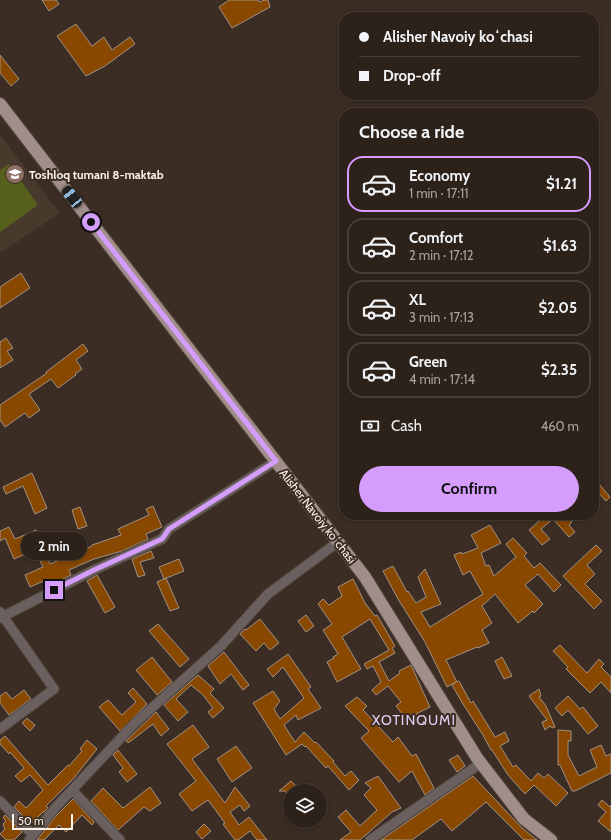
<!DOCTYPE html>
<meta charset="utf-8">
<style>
body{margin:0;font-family:Cabin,sans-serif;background:#342a23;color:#f1f3f6;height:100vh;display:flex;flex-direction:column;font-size:15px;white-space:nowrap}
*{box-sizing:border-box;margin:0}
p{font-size:13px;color:#a6a4a2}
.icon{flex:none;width:22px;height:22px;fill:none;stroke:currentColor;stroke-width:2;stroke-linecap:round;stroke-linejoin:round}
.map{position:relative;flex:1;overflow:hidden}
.details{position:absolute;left:339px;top:108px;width:260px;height:412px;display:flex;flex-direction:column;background:#2c221a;border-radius:16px;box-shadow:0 2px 6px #0003,0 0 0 1px #483f39}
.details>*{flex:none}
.top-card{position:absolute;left:339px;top:12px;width:260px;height:88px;border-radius:16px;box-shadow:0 2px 6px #0003,0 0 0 1px #483f39;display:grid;align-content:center;height:88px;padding:0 20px;background:#2c221a}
.buttons{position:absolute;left:283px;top:784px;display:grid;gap:8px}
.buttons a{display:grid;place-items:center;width:44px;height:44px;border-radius:50%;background:#2c221a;box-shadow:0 2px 6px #0003,0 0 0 1px #483f39;font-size:20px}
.scale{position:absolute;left:12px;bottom:10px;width:61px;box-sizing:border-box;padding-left:4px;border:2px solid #fcf2eb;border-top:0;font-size:11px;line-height:14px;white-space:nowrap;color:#fcf2eb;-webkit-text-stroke:3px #3b2d23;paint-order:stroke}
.end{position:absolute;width:18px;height:18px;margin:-9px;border:5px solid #d49cfb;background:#111;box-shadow:0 0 0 2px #111}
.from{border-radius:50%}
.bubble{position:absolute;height:28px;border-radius:14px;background:#2c221a;box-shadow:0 2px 6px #0003,0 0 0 1px #483f39;font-size:13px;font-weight:700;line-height:28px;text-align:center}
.car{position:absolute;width:12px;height:24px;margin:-12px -6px;border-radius:5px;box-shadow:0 0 3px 1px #0007;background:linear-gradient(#222 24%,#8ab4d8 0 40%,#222 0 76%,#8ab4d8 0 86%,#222 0)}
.top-card b{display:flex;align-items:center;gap:14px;height:38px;font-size:15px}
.top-card b+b{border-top:1px solid #483f39}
.top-card i{width:10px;height:10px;background:#f1f3f6}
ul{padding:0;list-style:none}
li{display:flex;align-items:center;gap:12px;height:56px;margin:0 8px 6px;padding:0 12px;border:2px solid #483f39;border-radius:16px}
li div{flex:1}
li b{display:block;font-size:15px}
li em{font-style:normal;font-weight:700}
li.selected{border-color:#d49cfb}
li>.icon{width:36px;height:36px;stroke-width:1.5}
h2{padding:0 20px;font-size:18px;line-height:48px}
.pay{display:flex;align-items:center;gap:10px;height:44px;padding:0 20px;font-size:15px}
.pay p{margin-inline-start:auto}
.button{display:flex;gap:8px;margin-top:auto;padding:8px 20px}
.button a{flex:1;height:46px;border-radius:24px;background:#d49cfb;color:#111;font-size:16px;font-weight:700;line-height:46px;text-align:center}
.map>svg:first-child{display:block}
.education{fill:#47392c}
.green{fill:#56601c}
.building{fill:#884800;stroke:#a29184}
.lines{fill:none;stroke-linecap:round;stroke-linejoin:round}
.street-casing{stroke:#56493f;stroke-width:11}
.primary-casing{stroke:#56493f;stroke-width:14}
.street{stroke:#69605f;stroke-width:9}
.primary{stroke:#a18e8b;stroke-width:12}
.route{stroke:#d49cfb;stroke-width:5}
.labels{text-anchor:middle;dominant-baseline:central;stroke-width:4;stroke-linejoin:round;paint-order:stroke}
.poi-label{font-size:12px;font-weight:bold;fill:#fcf2eb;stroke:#3b2d23;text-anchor:start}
.street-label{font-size:12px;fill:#fcf2eb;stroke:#3b2d23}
.quarter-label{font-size:14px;letter-spacing:1px;fill:#e4cef6;stroke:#3b2d23}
</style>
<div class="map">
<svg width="611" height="840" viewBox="0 0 611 840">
<rect width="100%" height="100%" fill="#3b2d23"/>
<path class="education" d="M0,135L60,213L0,253Z"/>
<path class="green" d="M9,164L38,205L0,232V170Z"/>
<path class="building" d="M42,0H56L59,4L49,11Z
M229,0H258L260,2L264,0H268L270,7L232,28L219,7Z
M76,24L92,46L104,37L112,50L130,37L135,44L105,66L86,76L57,36Z
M0,55L19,79L11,86L0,73Z
M21,273L30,288L0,308V287Z
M6,338L13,348L7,351L13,360L0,368V342Z
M83,344L88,351L76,360L82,369L75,374L76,375L58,388L51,379L29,394L40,410L29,418L25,413L5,427L0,420V405L47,373L46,372Z
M32,473L47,508L35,514L23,486L6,494L3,487Z
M594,478L610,497L606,501L594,488Z
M153,506L162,527L146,534L148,539L122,551L94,559L69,570L71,575L51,585L48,579L30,587L25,575L43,567L35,550L14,559L5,538L0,541V531L9,527L15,539L36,530L50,564L92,546V545L121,535L118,529L149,515L146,509Z
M80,507L87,526L78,529L72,510Z
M546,515H566L572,522L569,525L575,532L569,537L553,519L541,529L550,539L542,545L529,530Z
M490,525L501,543L481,553L486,566L489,565L494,576L516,557L506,544L513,538L527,553L524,556L534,568L540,563L561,585L554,592L538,574L525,585L543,604L534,613L533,611L518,623L495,594L482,606L492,623L482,630L489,643L478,648L477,647L446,660L457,682L459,681L471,703L473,701L495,737L505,732L509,741L500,746L513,767L516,765L531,781L538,773L544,778L548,774L568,793L556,806L534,785L525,794L508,775L492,750H491L483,735L463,704L452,685L456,682L447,687L425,642L398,599L383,571L393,566L407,592L408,591L416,603L426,597L418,577L425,569L441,604L421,612L430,627L483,594L470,571L463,575L454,555L461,552L462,554L478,548L471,535Z
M596,545L602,551L587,565L595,574L585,584L602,601L594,609L563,576Z
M151,551L154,558L140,562L145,575L138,577L132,559Z
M179,559L184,571L164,579L159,567Z
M97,575L115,607L105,613L87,581Z
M166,578L179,608L170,611L157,582Z
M353,579L365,603L375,616L377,615L395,646L392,648L395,653L379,662L389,681L400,673L399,671L411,665L430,707L416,714L419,718L410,724L396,706L401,702L388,686L376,695L372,690L381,682L373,666L367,669L364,664L389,650L370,619L342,637L361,669L337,682L327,662L334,658L333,657L338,654L323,630L332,624L318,604L323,599L329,605L342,596L338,587Z
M306,615L314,626L306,632L298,621Z
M260,619L279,643L270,650L264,643L256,651L240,634L245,629L246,630Z
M158,624L189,659L180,667L149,631Z
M560,645L587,673L599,659L604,664L601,667L611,677V693L601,682L590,693L566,669L568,667L553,651Z
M224,652L249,685L243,690L231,674L220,684L208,666Z
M288,654L311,687L308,689L321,708L298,720L296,715L284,725L295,742L304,732L315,743L316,742L334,761L333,762L345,776L351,771L359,780L349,790L328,766L326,768L306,746L305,747L302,744L286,755L253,703L273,691L280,701L274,709L280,719L304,698L283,667L273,677L267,669Z
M152,657L172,682L157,695L136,670Z
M502,657L512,676L504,679L495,661Z
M198,675L214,689L210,693L224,708L213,718L208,712L213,708L203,695L191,685L176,699L188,712L178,721L164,705Z
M133,688L147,704L120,731L99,707L108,700L122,715L136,702L128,693Z
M539,689L541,696L539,697L546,706L555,727L552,728L550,726L545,730L542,722L547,720L529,696Z
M24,690L31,699L9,715L0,703V696L6,692L12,699Z
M568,696L580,709L583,707L598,726L588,734L568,710L562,716L555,708Z
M357,697L367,706L363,710L393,742L398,737L412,756L416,754L434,788L425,795L412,771L399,782L361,738L369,731L345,706Z
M156,712L169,729L161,736L153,724L128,743L126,741Z
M27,718L35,725L30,731L22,723Z
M193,725L209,747L192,759L225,803L235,787L250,806L244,811L240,805L230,812L239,825L249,817L267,840H257L250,831L238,840H235L223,824L225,823L208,800L192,811L179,794L196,781L167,744Z
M558,730L571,731V741H568V755L579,776L597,767L590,750L601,745L606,756L611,754V773L575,791H572L560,765H558Z
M5,736L48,785L68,765L69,766L82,751L80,749L87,740L97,749L74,778L46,806L48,808L44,812H43L31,824L14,807L19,801L26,808L43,790L30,775L21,782L15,776L24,768L10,752L9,754L0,744V740Z
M236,746L252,768L232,782L217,759Z
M118,750L137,774L127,782L119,772L123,768L113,755Z
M458,755L465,766L457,772L449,760Z
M378,776L401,808L392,812L360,840H340L351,832L338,817L346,810L360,826L377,810L364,795L371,788L365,783Z
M473,776L522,828L537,840H524L486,802L452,831L441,819L412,840H381Z
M291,781L301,791H290V797L285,791H279Z
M150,787L161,803L150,811L144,807L118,830L91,801L103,788L123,808Z
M73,799L94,822L92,825L82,815L66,832L59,825L44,840H37L56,816Z
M602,800L610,807L611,805V832L598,821L606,812L598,805Z
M5,815L22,832L14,840H6L0,834L5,829L3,824L6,821L3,818Z
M204,824L211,831L202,839L196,832Z"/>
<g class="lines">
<g class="street-casing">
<path id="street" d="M0,612L54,689L0,729
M0,618L94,570L162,539L169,529L276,461
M72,790L120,840
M0,801L33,835
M29,840L55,808L134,724L221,646L268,594L338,542
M370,840L481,763"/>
</g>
<g class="primary-casing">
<path id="primary" d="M0,104L365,577L477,758L524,819L551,840"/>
</g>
<use href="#street" class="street"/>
<use href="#primary" class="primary"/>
</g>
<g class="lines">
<path class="route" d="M54,590L94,570L162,539L169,529L276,461L91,222"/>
</g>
<defs>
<g id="school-disc" transform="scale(1)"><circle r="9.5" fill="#8d6e63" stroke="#3b2d23"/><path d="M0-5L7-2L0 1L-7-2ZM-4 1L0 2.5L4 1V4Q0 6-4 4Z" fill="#fff"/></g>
</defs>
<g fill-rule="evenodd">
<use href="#school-disc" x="15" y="174"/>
</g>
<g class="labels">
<g class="poi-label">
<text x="29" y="174">Toshloq tumani 8-maktab</text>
</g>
<g class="street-label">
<text transform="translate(318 516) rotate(52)">Alisher Navoiy koʻchasi</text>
</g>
<g class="quarter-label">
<text x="414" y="720">XOTINQUMI</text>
</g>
</g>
</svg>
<div class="buttons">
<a><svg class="icon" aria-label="layers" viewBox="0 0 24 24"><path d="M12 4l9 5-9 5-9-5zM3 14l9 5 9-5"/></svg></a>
</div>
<div class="scale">50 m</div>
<i class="end from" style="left:91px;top:222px"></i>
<i class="end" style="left:54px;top:590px"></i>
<div class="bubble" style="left:21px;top:532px;width:66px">2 min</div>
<i class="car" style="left:72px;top:197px;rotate:322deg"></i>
<div class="top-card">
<b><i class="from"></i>Alisher Navoiy koʻchasi</b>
<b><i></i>Drop-off</b>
</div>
<section class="details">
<h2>Choose a ride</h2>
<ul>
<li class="selected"><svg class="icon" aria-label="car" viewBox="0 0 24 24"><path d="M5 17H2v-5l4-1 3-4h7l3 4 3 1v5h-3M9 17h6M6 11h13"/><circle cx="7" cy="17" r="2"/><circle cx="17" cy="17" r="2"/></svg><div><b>Economy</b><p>1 min · 17:11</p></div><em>$1.21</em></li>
<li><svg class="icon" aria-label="car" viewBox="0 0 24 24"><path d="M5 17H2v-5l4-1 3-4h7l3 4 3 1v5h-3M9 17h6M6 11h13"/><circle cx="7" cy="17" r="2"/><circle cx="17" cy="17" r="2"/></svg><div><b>Comfort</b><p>2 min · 17:12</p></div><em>$1.63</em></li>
<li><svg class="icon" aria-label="car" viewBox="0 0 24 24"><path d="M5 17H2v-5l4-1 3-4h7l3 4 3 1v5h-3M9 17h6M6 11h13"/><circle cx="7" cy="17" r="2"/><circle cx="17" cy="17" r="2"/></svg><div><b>XL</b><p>3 min · 17:13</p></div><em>$2.05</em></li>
<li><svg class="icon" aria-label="car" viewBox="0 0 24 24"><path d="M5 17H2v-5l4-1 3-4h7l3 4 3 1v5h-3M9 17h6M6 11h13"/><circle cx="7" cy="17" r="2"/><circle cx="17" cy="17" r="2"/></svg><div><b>Green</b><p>4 min · 17:14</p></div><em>$2.35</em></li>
</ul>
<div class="pay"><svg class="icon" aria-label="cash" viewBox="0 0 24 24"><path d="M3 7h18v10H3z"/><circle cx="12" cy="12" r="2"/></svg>Cash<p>460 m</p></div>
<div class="button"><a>Confirm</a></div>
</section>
</div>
